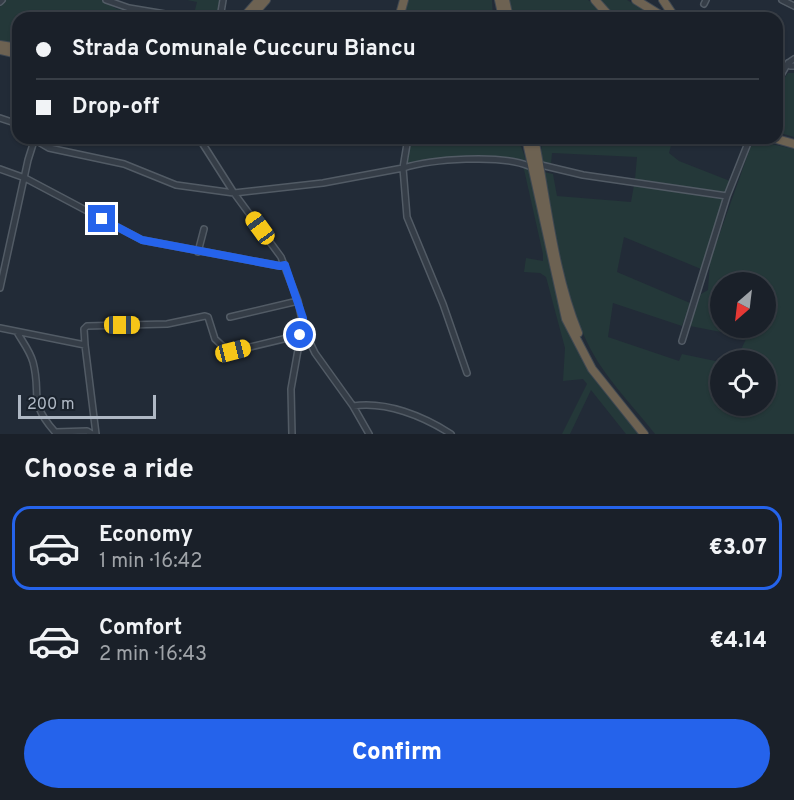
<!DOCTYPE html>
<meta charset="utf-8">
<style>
body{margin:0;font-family:Overpass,sans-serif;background:#232831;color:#f1f3f6;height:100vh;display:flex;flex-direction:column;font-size:22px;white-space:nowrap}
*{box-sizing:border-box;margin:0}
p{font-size:20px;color:#9fa3a8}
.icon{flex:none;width:33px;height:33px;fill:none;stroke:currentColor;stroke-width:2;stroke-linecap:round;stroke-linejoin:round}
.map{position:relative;height:434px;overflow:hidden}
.details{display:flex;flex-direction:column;background:#1a2029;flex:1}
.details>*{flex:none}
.guide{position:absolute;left:12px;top:12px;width:771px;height:132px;border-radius:18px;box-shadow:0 2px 4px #0004,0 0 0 2px #383e46;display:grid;align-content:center;height:132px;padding:0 24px;background:#1a2029}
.needle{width:39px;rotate:208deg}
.buttons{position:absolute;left:710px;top:272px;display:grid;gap:12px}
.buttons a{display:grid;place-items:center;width:66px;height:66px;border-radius:50%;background:#1a2029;box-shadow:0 2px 4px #0004,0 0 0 2px #383e46;font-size:30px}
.scale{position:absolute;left:18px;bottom:15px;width:138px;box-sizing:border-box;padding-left:6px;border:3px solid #afb8c4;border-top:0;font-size:16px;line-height:21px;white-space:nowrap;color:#afb8c4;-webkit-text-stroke:4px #1a222c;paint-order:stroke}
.end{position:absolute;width:27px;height:27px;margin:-14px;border:8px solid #2563eb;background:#fff;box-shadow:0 0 0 3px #fff}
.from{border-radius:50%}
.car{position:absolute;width:18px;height:36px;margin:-18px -9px;border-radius:8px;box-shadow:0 0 4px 2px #0007;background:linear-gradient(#f5c518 24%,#345 0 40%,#f5c518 0 76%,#345 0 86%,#f5c518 0)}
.guide b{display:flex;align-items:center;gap:21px;height:57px;font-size:22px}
.guide b+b{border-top:2px solid #383e46}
.guide i{width:15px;height:15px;background:#f1f3f6}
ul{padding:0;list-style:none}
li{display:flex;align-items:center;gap:18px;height:84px;margin:0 12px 9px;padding:0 12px;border:3px solid transparent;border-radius:18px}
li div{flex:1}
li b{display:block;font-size:22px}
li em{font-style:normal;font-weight:800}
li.on{border-color:#2563eb}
li>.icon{width:54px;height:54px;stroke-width:1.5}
h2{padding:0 24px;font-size:27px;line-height:72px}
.button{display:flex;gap:12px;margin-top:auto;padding:12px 24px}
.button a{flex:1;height:69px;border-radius:36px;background:#2563eb;color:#fff;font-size:24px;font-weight:800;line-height:69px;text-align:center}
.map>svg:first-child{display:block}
.green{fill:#243839;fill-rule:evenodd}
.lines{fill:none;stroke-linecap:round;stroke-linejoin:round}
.minor-casing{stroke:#525b65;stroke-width:8}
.highway-casing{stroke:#3f4852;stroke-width:10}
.minor{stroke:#353d47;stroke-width:5}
.highway{stroke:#6d6252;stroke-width:8}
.route{stroke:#2563eb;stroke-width:8}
</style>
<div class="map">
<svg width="794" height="434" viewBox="0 0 794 434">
<rect width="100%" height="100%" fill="#222b37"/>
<path class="green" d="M5,0H101L117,9L172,18H18V45L0,41V7Z
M187,0H220V12L243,13L238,18H193L197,2Z
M407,0H492L493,18H402Z
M507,0H588L601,9L607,18H511Z
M599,0H627L658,18H614Z
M788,73H794V137L777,132V89Z
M410,138H518L526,160L407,164L406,163Z
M541,138H673L669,153L679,161L730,181L724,192L635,179L637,157L552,153L551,164L542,163Z
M753,140L794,149V434H655C637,411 614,387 598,362C563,305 555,236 544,172L553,174L557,196L631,202L634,185L723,199L701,269L624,237L617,272L690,303L682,326L613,303L608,337L679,361L682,354L720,362V405H765V360H736L747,337L690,326L701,294L708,290L710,261ZM720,282H765V327H720Z
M523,165L530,167L569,333L592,374L640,434H626L591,390L570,434H562L587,384L583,379L563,381L565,348L546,277L540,273L524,272L526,258L543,261V254Z"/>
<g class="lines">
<g class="minor-casing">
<path id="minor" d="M106,0L129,8L189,18
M782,0L794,6
M0,2L2,0
M704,4L706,0
M220,18L223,0
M794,59L788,63L790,66H794
M777,82L788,63
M0,118L18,124
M32,138L49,148L124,164L176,185L234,193L323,183L403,168L408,138
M199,138L234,193L281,257L298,301L304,330L315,353L353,406L369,434
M541,165L583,175L727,196
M0,169L25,178L142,240L280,266L285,265
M198,252L204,229
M0,288L28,160L34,141
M230,317L298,301
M0,328L85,345L84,329L87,326L167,324L205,316L208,317L215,339L229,352L300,335
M17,332C22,341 30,351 33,362C42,396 27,400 55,432L87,431L92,434
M682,341L727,196L750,138
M85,345L96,434
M467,373L443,304L407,217L403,168C432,159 500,154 529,166
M353,406C386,401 423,416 451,434
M292,434L291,389L301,333"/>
</g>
<g class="highway-casing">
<path id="highway" d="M499,0L503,18
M505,0L509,18
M595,0L611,18
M636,0L665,18
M663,0L675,18
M243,18L259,0
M250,18L266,0
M399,18L404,0
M0,45L18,48
M0,50L18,54
M526,138L566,319L592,369L644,434
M534,138C547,202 553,272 578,333
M773,138L794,144"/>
</g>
<use href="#minor" class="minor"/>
<use href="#highway" class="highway"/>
</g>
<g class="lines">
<path class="route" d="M102,219L142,240L280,266L285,265L303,318L304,330L300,335"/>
</g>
</svg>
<div class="buttons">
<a><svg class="needle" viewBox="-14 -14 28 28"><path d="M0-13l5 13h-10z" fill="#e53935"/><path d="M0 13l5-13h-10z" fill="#9fa3a8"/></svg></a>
<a><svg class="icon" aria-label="locate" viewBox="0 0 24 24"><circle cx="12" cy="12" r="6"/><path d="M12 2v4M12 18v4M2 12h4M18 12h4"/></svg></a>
</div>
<div class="scale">200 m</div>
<i class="end from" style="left:300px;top:335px"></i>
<i class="end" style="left:102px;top:219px"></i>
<i class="car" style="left:260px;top:228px;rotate:324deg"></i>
<i class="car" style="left:122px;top:325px;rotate:90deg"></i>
<i class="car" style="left:233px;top:351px;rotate:76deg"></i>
<div class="guide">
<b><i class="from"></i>Strada Comunale Cuccuru Biancu</b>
<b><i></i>Drop-off</b>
</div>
</div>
<section class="details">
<h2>Choose a ride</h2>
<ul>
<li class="on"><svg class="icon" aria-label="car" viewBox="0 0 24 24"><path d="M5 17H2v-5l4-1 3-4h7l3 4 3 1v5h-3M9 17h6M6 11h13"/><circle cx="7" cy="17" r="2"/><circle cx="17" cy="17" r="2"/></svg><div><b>Economy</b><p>1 min · 16:42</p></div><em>€3.07</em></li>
<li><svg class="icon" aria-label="car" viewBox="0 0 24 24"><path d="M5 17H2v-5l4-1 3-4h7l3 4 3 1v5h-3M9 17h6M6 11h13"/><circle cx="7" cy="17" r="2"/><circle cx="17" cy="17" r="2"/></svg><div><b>Comfort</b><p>2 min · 16:43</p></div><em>€4.14</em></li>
</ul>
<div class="button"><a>Confirm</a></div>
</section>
